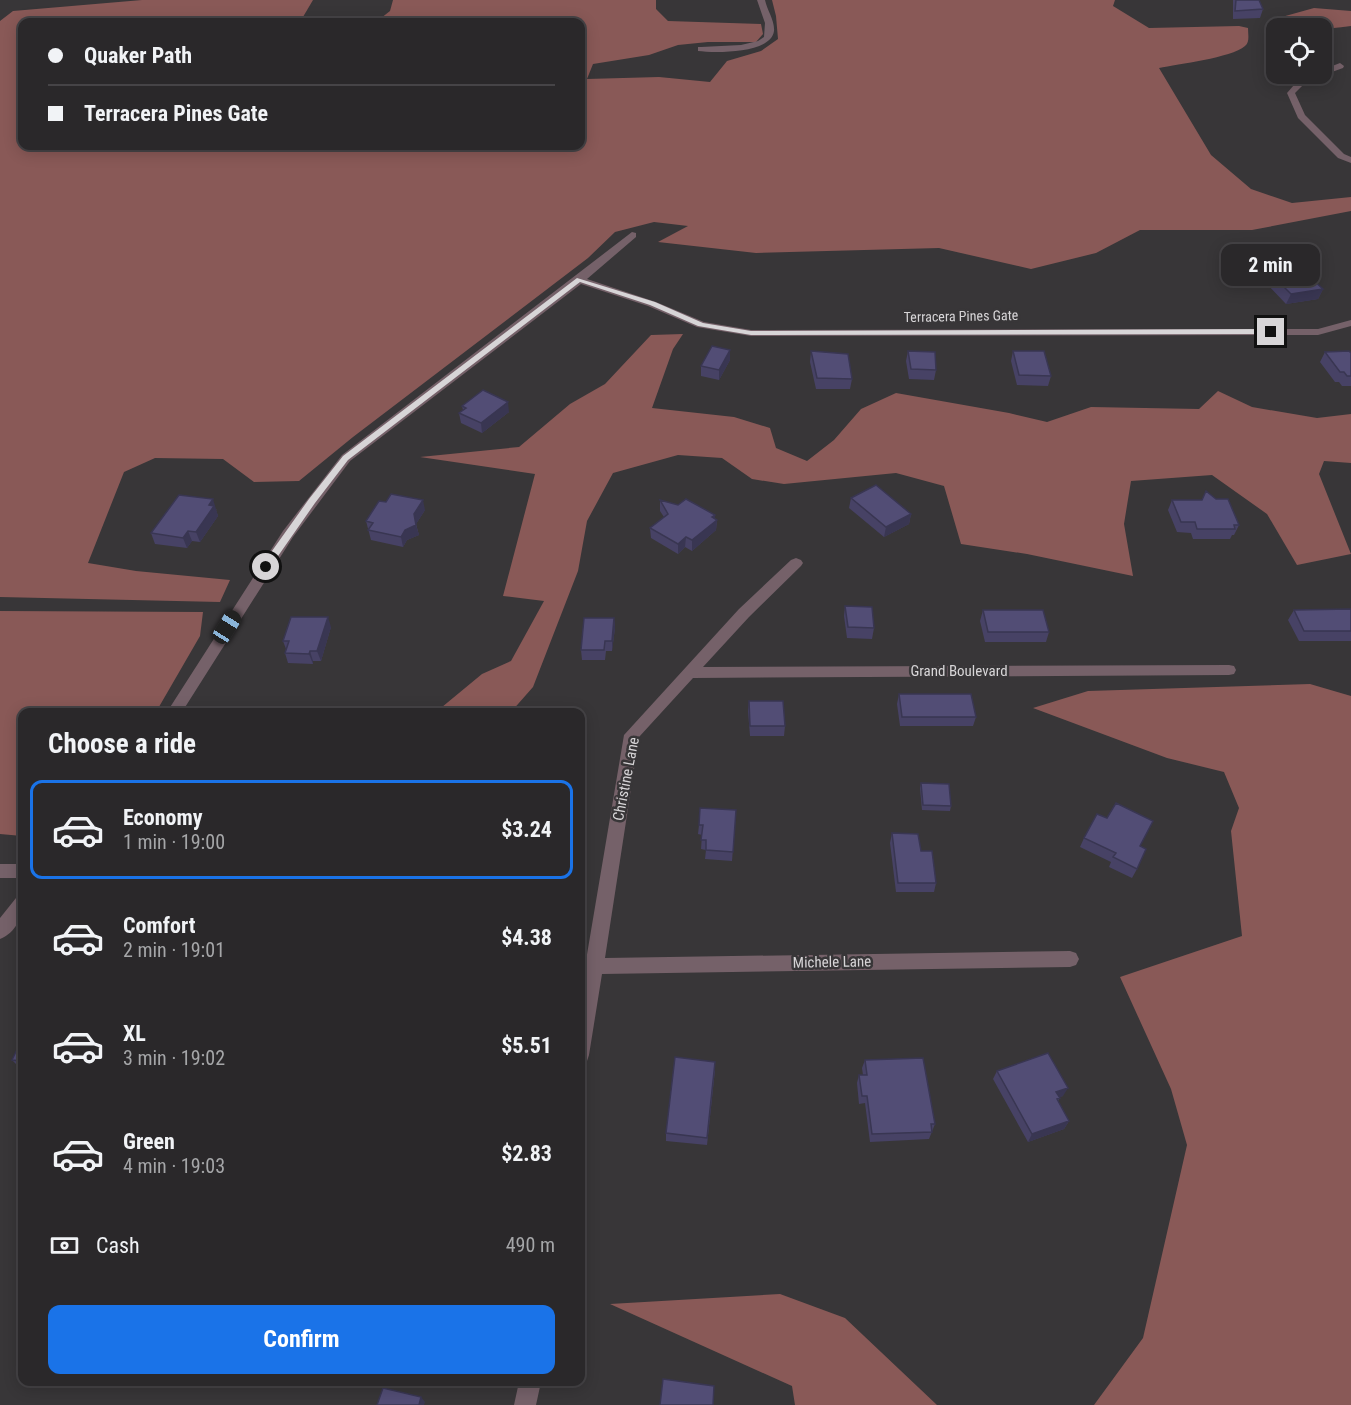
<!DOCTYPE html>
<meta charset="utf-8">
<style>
body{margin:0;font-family:"Roboto Condensed",sans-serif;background:#363436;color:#f1f3f6;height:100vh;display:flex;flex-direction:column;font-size:22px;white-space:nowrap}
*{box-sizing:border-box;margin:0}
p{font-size:20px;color:#a5a6a8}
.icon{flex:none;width:33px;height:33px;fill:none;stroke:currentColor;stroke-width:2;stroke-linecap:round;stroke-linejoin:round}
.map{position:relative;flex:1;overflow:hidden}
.panel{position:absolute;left:18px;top:708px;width:567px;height:678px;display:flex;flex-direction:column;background:#2a282a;border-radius:12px;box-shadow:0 3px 15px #0003,0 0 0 2px #464447}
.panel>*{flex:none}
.top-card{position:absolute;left:18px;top:18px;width:567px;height:132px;border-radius:12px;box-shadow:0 3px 15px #0003,0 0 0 2px #464447;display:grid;align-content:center;height:132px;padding:0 30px;background:#2a282a}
.buttons{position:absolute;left:1266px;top:18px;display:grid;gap:12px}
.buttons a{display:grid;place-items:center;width:66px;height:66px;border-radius:12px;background:#2a282a;box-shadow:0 3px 15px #0003,0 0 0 2px #464447;font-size:30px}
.end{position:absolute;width:27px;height:27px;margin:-14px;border:8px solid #d7d5d7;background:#111;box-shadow:0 0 0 3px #111}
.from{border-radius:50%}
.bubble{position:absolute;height:42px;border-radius:12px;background:#2a282a;box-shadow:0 3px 15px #0003,0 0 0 2px #464447;font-size:20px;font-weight:700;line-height:42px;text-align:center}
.car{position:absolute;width:18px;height:36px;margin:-18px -9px;border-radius:8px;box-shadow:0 0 4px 2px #0007;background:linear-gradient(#222 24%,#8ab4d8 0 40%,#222 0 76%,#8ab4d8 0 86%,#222 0)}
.top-card b{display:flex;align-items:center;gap:21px;height:57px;font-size:22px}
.top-card b+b{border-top:2px solid #464447}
.top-card i{width:15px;height:15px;background:#f1f3f6}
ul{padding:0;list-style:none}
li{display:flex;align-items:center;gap:18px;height:99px;margin:0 12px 9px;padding:0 18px;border:3px solid transparent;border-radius:12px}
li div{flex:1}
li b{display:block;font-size:22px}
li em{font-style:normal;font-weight:700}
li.current{border-color:#1a73e8}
li>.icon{width:54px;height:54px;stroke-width:1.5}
h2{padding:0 30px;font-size:27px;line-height:72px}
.pay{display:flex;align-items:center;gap:15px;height:66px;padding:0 30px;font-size:22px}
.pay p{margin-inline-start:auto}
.button{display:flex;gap:12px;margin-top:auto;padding:12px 30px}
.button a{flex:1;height:69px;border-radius:12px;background:#1a73e8;color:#fff;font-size:24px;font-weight:700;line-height:69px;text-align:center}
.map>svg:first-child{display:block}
.forest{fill:#895957}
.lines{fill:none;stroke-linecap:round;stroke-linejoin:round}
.minor{fill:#756169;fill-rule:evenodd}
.wall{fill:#474265}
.shaded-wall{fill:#393652}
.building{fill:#524d75;stroke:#393652;stroke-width:1.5}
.route{fill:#d7d5d7}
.labels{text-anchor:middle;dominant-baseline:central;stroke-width:5;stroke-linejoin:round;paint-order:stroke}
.far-street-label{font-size:14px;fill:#d7d5d7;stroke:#383638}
.street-label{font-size:15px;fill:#d7d5d7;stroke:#383638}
</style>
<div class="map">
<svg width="1351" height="1405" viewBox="0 0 1351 1405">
<rect width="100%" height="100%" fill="#383638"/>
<path class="forest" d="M142,0H313L300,22H22V146H580V22H376L390,11L393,0H656V9L668,21L761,24L763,34L756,42H708L678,45L649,55L593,64L587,79L659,77L710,82L727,61L761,51L778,39L776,16L772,0H1115L1113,6L1149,28L1239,26L1248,28C1248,34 1250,42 1245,46C1231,58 1178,64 1159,68L1211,155L1251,189L1292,203L1351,197V211L1252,230H1140L1096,253L1031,269L939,248L756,253L658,242L688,226L654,222L615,232L588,258L353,437L299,481L254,482L223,459L155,458L124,472L88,563L136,571L230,580L220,602L0,597V21L13,11Z
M1314,8L1351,11V26C1324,29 1295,34 1271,20Z
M683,334L673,349L652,408L734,417L770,428L776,448L807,461L834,440L861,409L896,393L1009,413L1047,422L1091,407L1199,409L1218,391L1252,407L1317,418L1351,414V463L1324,461L1319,474L1351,554L1297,565L1267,514L1212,475L1131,481L1124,524L1133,576L1027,554L961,544L944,486L896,473L784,484L752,479L722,458L678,455L613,473L587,521L578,571L533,687L511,712H436L482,674L511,661L544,601L503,596L535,474L420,457L519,447L570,404L605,384L651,335Z
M0,611L203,612L200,636L156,712H22V836L0,834Z
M1310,684L1351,696V1405H1094L1143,1338L1187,1145L1171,1089L1120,977L1242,936L1231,831L1239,808L1224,772L1167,758L1033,708L1088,691Z
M780,1294L845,1318L937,1405H795L792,1386L610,1304Z"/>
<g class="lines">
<path class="minor" d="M757,0H765C767,10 775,21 774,31C771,54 715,53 698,51V47H701L741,45L758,41L764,37L765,23Z
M1340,63L1344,66L1343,68L1307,81L1295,93L1305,115L1344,154L1351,157V163L1338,158L1298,118L1287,93L1301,77L1322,74V70Z
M632,232L636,233V237L587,279L656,302L704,322L751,330L1318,329L1351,320V326L1318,335L751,336L697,327L648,306L581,284L350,461L293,537L182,712H167L283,531L342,455Z
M796,558L801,560L803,563L801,566L749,617L703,667L1229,665L1234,666L1236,670L1234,674L1229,675L693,678L639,737L605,958L1070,951L1076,953L1079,959L1076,965L1070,967L602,974L589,1055L587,1061L580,1064V996L624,735L739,609L791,560Z
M0,864H22V878H0Z
M22,896C24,912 18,932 0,939V918L16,898Z
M519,1382H541L536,1405H514Z"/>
</g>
<path class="wall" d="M1233,0H1259L1263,9L1260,18L1233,19Z
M1271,274L1323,289L1318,299L1286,304L1267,284Z
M730,350V360L719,380L701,376V366Z
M811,351L852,379L850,389H816L810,362Z
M908,351L936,370L934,380L909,379L906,361Z
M1013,351L1051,376L1048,386L1017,385L1011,361Z
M1325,352L1351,353V386H1342L1339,382H1335L1320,362Z
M462,406L509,412L482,433L461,423L459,413L463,410Z
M851,498L911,514L909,524L884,537L849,508Z
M660,500L715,515V519L717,520L716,530L692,551L685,547L678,554L651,538L650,528L664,517L660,511Z
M1172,500L1239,525L1234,535H1232L1230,539H1193L1191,533L1177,532L1168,510Z
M217,509L216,510L218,516L200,542L192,541L187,548L155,544L151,533Z
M425,510L416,524L419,535L407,540L403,547L371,540L366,521Z
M845,606L874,628L872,639L847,638L844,616Z
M1351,609V641H1299L1288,620L1294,610Z
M983,610L1049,632L1046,642H985L980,621Z
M614,618L615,628L612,651H606L605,660H582L581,650Z
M331,627L321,661H313V664L288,663L285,653L286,649L283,641Z
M899,694L976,717L973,726H900L897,704Z
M749,701L785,726L784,736H750L748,711Z
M921,783L951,806L950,811L922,810L920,788Z
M736,810L732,861L705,859L706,850L701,849L702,835L698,834L699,825Z
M892,833L921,851L936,883L934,892H896L890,843Z
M1084,838L1140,846L1137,869L1132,878L1109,867L1111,862L1080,847Z
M22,1039V1068H20L12,1060Z
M865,1060L935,1124L929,1139L870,1142L865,1103L859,1104L857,1083L859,1075H863L862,1068Z
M715,1070L707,1145L666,1141V1133Z
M997,1071L1063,1096L1059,1097L1060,1098L1058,1101L1069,1121L1064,1129L1028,1142L993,1079Z"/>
<path class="shaded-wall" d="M1323,289L1318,299L1286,304L1291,294Z
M730,350V360L719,380V370Z
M508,402L509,412L482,433L481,423Z
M213,499L218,516L200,542L196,532L209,505Z
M423,500L425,510L416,524L414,514Z
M911,514L909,524L884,537L886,527Z
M715,515V521L717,520L716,530L692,551V540Z
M416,525L419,535L407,540L403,547L401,537L405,530Z
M188,531L192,541L187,548L183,538Z
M686,537L685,547L678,554V544Z
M328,617L331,627L321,661L317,651Z
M614,618L615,628L612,651V641Z
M310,651L313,661V664L309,654Z
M1068,1088L1063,1096L1052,1100L1056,1092Z
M1069,1121L1064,1129L1028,1142L1032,1134Z
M421,1397L425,1402L424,1405H419Z"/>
<path class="building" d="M1236,0H1259L1263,9L1235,11Z
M1302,270L1323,289L1291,294L1271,274Z
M712,346L730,350L719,370L701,366Z
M811,351L848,354L852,379L817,378Z
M908,351L935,352L936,370L911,369Z
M1013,351H1044L1051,376L1019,375Z
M1349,351L1351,353V376H1347L1344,372H1340L1325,352Z
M483,390L508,402L481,423L459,413L466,408L462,406Z
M876,485L911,514L886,527L851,498Z
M1206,491L1216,499H1228L1239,525H1234L1235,529H1197L1195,522H1181L1172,500H1202Z
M391,494L423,500L414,514L416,525L405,530L401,537L368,530L373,523L366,521L379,501L386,502Z
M179,495L213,499L209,505L214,506L196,532L188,531L183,538L151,533Z
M686,499L715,515L712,517L717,520L692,540L686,537L678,544L650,528L668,514L660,500L678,505Z
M845,606L872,607L874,628L848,627Z
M1351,609V631H1304L1294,610Z
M983,610H1043L1049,632H988Z
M291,617H328L317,651H310L309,654L285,653L289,641H283Z
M584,618H614L612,641H605L604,650H581Z
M899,694H971L976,717H902Z
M749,701H783L785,726H750Z
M544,711L560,712H543Z
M921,783L949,784L951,806L923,805Z
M1116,803L1153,821L1140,846L1146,849L1137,869L1113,857L1116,853L1084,838L1097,814L1107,818Z
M700,808L736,810L733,852L706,850V840H701L703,825H699Z
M892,833L918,834L921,851H932L936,883H898Z
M22,1039V1061L12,1060Z
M1048,1053L1068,1088L1056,1092L1060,1098L1057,1099L1069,1121L1032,1134L997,1071Z
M675,1057L715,1062L707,1138L666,1133Z
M923,1058L935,1124H931L932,1132L872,1134L867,1096H862L859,1075H867L865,1060Z
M663,1379L714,1386L713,1405H660Z
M383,1388L421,1397L419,1405H377Z"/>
<path class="route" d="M577,278L655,302L703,323L751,331L1271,329L1274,332L1271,334L751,335L698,326L650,305L580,282L348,460L315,503L269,569H262V565L309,499L343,456Z"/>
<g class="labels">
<g class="far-street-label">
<text transform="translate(961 316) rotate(-1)">Terracera Pines Gate</text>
</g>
<g class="street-label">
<text x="959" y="671">Grand Boulevard</text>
<text transform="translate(626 779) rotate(-79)">Christine Lane</text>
<text transform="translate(832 962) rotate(-1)">Michele Lane</text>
</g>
</g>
</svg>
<div class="buttons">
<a><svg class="icon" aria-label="locate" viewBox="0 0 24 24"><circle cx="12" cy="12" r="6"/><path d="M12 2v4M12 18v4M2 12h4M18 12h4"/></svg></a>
</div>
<i class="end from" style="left:266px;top:567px"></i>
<i class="end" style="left:1271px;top:332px"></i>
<div class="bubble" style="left:1221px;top:244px;width:99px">2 min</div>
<i class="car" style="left:227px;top:627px;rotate:32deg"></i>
<div class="top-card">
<b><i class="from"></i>Quaker Path</b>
<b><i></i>Terracera Pines Gate</b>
</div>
<section class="panel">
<h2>Choose a ride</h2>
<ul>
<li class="current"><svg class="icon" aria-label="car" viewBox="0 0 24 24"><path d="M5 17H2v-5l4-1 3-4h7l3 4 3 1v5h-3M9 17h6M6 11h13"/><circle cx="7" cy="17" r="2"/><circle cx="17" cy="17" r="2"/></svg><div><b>Economy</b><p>1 min · 19:00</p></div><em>$3.24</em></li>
<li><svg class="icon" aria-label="car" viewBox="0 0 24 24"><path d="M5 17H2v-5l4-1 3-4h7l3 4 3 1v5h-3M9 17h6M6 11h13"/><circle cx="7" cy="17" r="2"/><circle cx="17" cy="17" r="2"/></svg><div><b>Comfort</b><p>2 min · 19:01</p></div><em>$4.38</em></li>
<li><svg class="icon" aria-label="car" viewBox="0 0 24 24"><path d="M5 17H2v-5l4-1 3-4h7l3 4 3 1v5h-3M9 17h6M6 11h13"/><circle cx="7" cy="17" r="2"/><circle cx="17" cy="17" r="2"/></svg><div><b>XL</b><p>3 min · 19:02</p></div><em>$5.51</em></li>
<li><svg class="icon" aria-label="car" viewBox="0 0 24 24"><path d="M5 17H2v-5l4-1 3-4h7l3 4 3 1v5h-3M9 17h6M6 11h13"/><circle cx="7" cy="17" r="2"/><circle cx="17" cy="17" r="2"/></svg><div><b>Green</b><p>4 min · 19:03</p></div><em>$2.83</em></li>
</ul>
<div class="pay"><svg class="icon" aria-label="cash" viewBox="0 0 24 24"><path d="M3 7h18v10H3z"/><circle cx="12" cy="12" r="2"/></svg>Cash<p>490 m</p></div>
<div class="button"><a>Confirm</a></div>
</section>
</div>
